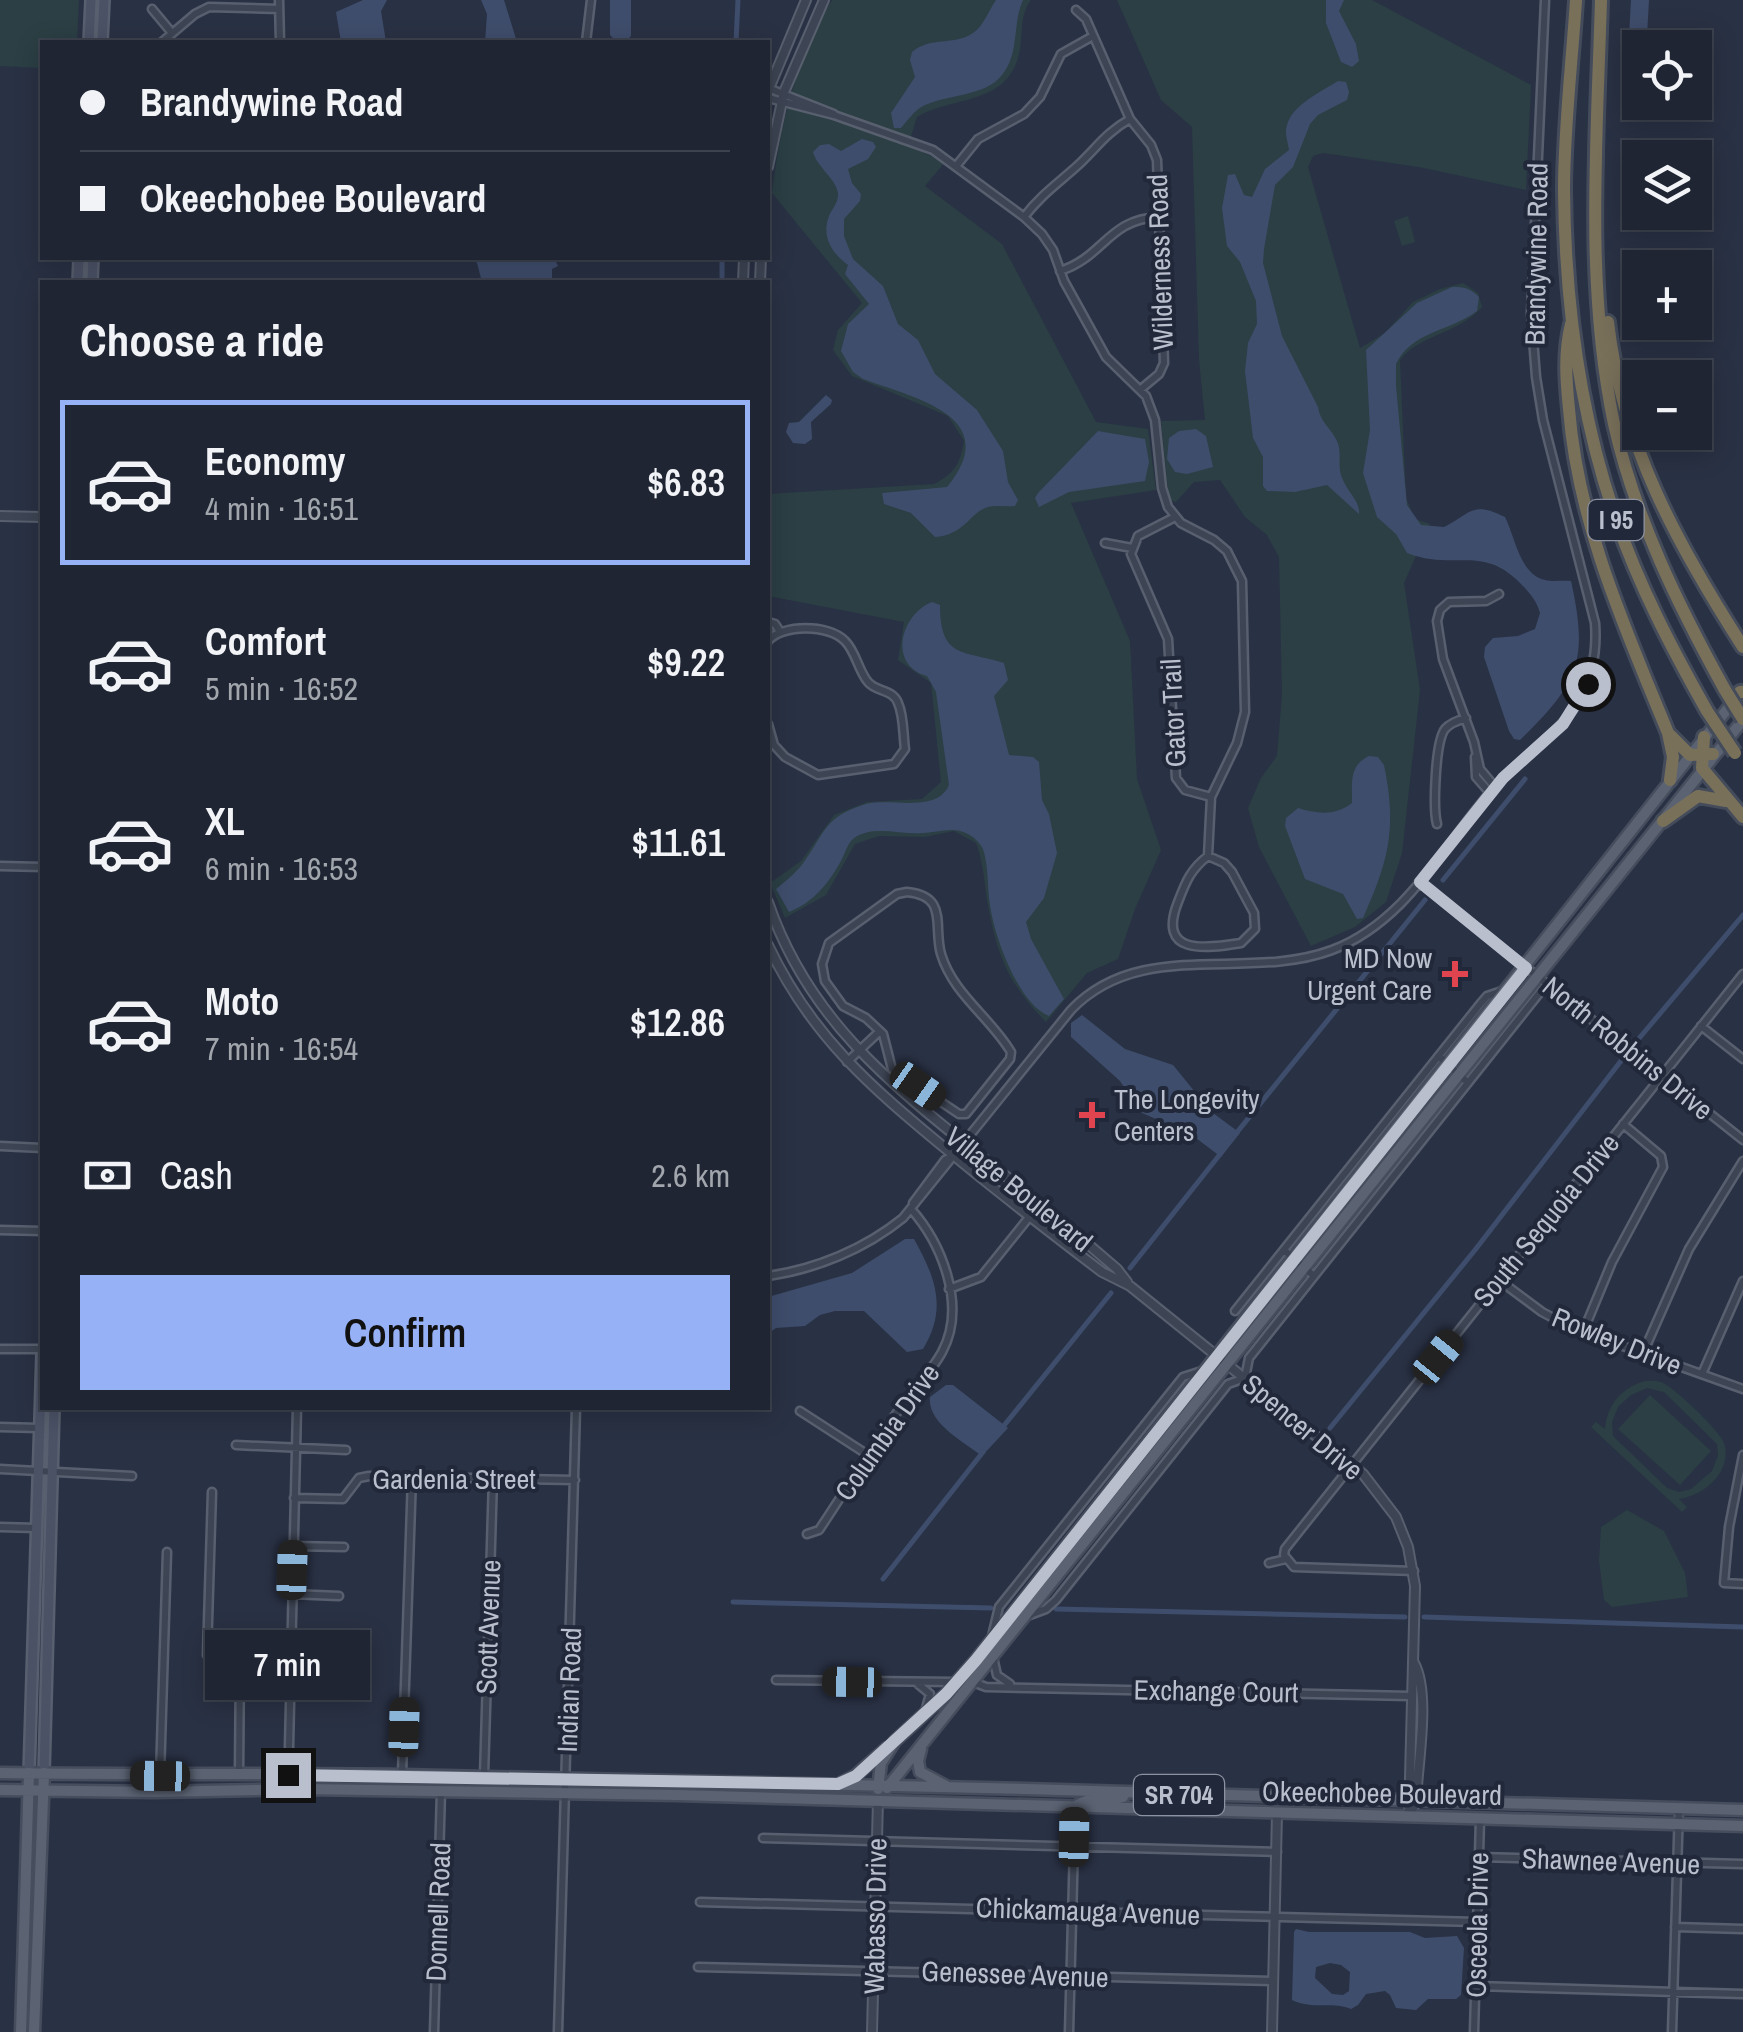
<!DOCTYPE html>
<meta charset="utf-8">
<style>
body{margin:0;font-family:"Archivo Narrow",sans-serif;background:#272d3b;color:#f1f3f6;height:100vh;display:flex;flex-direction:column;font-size:38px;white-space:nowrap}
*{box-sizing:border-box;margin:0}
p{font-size:32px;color:#a1a5ac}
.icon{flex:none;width:55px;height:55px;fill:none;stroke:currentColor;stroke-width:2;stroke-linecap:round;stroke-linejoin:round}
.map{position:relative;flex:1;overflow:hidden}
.sheet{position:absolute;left:40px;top:280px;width:730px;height:1130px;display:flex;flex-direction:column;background:#1f2533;border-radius:0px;box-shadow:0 5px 25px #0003,0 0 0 2px #3c424e}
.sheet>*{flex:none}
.top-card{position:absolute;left:40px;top:40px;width:730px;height:220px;border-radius:0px;box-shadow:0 5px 25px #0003,0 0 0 2px #3c424e;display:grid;align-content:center;height:220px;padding:0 40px;background:#1f2533}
.tools{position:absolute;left:1622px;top:30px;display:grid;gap:20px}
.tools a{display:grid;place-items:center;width:90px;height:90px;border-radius:0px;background:#1f2533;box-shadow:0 5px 25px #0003,0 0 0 2px #3c424e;font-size:50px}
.end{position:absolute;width:45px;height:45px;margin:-22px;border:12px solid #babfcd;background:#111;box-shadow:0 0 0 5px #111}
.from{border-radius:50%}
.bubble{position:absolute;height:70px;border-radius:0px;background:#1f2533;box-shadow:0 5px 25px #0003,0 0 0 2px #3c424e;font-size:32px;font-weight:600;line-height:70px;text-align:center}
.car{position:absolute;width:30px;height:60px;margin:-30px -15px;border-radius:12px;box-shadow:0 0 8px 2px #0007;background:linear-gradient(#222 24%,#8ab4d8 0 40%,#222 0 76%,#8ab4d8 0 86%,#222 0)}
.top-card b{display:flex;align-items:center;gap:35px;height:95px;font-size:38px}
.top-card b+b{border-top:2px solid #3c424e}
.top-card i{width:25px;height:25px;background:#f1f3f6}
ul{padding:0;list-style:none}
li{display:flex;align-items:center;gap:30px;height:165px;margin:0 20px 15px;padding:0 20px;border:5px solid transparent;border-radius:0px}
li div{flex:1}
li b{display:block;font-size:38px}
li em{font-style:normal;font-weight:600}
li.active{border-color:#96b1f6}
li>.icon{width:90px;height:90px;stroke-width:1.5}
h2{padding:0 40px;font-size:45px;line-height:120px}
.pay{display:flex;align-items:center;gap:25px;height:110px;padding:0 40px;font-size:38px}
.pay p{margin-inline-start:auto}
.cta{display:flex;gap:20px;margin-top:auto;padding:20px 40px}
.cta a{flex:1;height:115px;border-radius:0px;background:#96b1f6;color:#111;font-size:40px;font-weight:600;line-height:115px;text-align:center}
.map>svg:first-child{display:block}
.green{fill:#2b3f44;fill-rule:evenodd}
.water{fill:#3f4d6c;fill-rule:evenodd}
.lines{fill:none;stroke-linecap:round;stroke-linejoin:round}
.canal{stroke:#3f4d6c;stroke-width:5}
.minor-casing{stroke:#585f6e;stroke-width:11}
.tertiary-casing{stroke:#585f6e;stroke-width:12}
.secondary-casing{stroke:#585f6e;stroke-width:14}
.primary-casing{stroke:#464d5d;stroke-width:15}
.motorway-casing{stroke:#444c5b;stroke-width:18}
.minor{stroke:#3d4453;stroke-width:6}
.tertiary{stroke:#3d4453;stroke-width:8}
.secondary{stroke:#4b5266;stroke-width:9}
.primary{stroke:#5b6373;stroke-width:10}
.motorway{stroke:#79705a;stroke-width:12}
.motorway-bridge-casing{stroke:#444c5b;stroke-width:18;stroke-linecap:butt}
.motorway-bridge{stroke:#79705a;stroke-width:12}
.route{stroke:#babfcd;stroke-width:12}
.health-dot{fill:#e0444e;stroke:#212839;stroke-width:4}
.labels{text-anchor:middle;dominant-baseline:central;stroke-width:8;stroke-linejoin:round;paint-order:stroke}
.shield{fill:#212839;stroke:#8c92a1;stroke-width:2.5}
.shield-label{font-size:25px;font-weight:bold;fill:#babfcd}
.street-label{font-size:28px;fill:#babfcd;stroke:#212839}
.poi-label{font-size:28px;fill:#babfcd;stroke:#212839;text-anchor:end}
</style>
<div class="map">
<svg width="1743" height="2032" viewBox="0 0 1743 2032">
<rect width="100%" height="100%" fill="#293144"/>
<path class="green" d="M0,0H79L77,42H42V68L0,66Z
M832,0H1031C1017,18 1025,40 1017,61C1002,105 950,97 917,117L908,146L945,162L925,186L1002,244L1096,422L1148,429L1156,490L1071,503L1130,641L1137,779L1161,850L1135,909L1118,959L1087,973L1046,1022C1009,985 997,955 988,905C984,883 984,864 976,843L954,831L925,837L879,836L855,844L826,895L785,918L770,883L801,861L834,815L867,802L922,799L941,782L931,683L898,660L904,622L768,596V494L934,484C955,473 960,464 964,441L948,416L852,376L833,350L838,330L862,303L772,193C780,127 796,56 832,0Z
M1117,0H1372L1531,85L1526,190L1419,167L1323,153L1313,156L1308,167L1360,348L1385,333L1413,302L1440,289L1463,283L1478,293L1482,307C1457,335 1420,334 1400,360L1406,498L1415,519L1430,524L1404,583L1420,690L1402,853L1386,902L1355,927L1311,946L1259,847L1248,808L1261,778L1277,756L1282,695L1279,557L1267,535L1245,517L1220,480L1194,482L1176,502L1169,500L1161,421L1205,420L1199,359L1192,127L1161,100Z
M1408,216L1415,242L1402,246L1394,221Z
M1645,1381C1652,1381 1654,1380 1661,1382C1674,1387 1719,1430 1724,1443C1733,1471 1704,1496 1679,1499L1687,1507L1682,1512L1591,1427L1596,1422L1605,1429C1607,1405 1621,1388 1645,1381ZM1647,1388L1664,1392L1717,1444L1718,1456L1712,1471L1691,1489L1679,1492L1667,1488L1613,1436L1612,1422L1618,1407L1631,1395Z
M1650,1395L1711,1451L1680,1485L1618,1429Z
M1627,1510L1664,1531L1685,1573L1688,1597L1612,1607L1604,1600L1599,1561L1601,1527Z"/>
<path class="water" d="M363,0H387L381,11L386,42H341L336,12Z
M481,0H504L517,42H485L487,14Z
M610,0H631V36L625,42H617L610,35Z
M996,0H1023C1012,24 1020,53 1002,75C985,97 947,94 923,106C914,111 907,121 901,128H894L891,113L915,77L910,60L912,52C931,36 954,46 973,33C983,27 989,10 996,0Z
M1326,0H1344L1339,11L1356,44L1359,61L1352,67L1341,62L1326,23Z
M1631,0H1649L1647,36L1679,37V47L1640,48V52L1628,54Z
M1338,81L1346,82L1349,92L1347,100L1318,115L1310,124L1293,167L1275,185L1264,249L1263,263L1282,336L1318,407C1320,422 1331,428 1337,441C1343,454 1336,467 1343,480C1349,494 1360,501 1359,514L1327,485L1295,492L1267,491L1263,486V457L1253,438L1245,371L1248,343L1257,324L1256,301L1240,262L1227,246L1222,208L1228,175L1235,174L1244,195L1252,197L1265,169L1289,150C1288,142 1284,133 1287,125C1293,104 1321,92 1338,81Z
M862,139L873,142L876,147L868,159L848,169L852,183L861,194L860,201L844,219V236L853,259L883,286L898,324L918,340L935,374L977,410L1003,451L1008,482L1018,500L1015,506C1007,507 996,505 988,507C970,512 965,535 935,537L911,513L884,504L882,493L947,487C1005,416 914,398 863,379L853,372L841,351L848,324L869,304L845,274L848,265C832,253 821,237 829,216C832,209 839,202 838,193C836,179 817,167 813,152L820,145L829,144L841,151Z
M472,258H554L558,266L552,269V282H482L477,263Z
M1452,287C1465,287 1470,288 1479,297L1477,311C1449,332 1412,331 1396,364V386L1407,505L1421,525L1444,527C1470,514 1472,500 1505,517C1515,536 1519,574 1545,580C1553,582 1563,580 1571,581C1589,662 1578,683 1520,740L1514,739L1509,731L1484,657L1485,647L1493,638L1518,636L1535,629L1540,613C1537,602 1532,596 1524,587C1483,542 1456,572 1407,553L1396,534L1377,517L1363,473L1370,430L1366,350L1417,303Z
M826,395L832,400L831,404L811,422L812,439L805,444L793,443L786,432L789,423L799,422Z
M1196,429L1206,436L1213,467L1187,474L1175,472L1167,459L1169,438L1179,431Z
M1098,431L1145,439L1149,462L1145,481L1069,492L1039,507L1035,498L1038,493Z
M932,602L940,605C940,659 963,650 1004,663L1008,680L994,696L1009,755L1033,757L1039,762L1042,800L1049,814L1057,853L1044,898L1026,922L1031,939L1064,999L1049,1016C1019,1005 994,936 990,905C987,886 989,868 983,849C978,840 971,834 960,831C948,828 934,833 922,833C902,835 871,824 853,839C848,843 845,853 842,859C829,883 814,902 789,912L776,889C786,881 797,872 804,862C825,832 825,817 863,805C888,796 936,815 949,785L936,692L927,676C887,665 901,614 932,602Z
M1369,756L1378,757L1384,765C1397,828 1389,860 1363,918L1357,919L1343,894L1305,879L1285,826L1286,818L1298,808C1317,814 1335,816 1352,803C1352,783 1349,765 1369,756Z
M1082,1015L1125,1049L1173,1065L1195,1092L1198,1102L1240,1133L1221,1157L1192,1135L1140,1112L1120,1081L1071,1037V1023Z
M905,1239H914C935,1277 948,1308 923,1349L907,1352L864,1311H835L820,1315L805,1326L776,1328L768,1334V1297L852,1273Z
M946,1385H953L1008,1428L982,1456C964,1442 927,1423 930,1397Z
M1296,1929L1309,1932H1410L1425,1938L1457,1936L1464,1948L1461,1995L1456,1999H1428L1416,2010L1396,2008L1390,1995L1385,1991L1366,1994L1358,2005L1351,2009C1332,2001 1313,2010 1292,2000L1294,1932ZM1330,1963L1341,1965L1350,1972L1349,1991L1343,1995L1332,1994L1315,1978L1316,1967Z"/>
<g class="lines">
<path class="canal" d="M736,42L738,0
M722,282V258
M1443,880L1525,779
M1636,1042L1743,915
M1234,1136L1425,900
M1130,1268L1221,1153
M1002,1428L1111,1293
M1330,1428L1475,1250L1624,1057
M883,1579L983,1452
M733,1602L991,1608
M1056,1609L1405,1617
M1424,1617L1743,1627"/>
<g class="minor-casing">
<path id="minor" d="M279,0L280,42
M152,9L172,33
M1076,10L1086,19L1130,119L1151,145L1157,160L1164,363L1159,374L1141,389
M162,42L195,14L209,7L279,9
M586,42L591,0
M768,88L834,114
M768,98L834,115L933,150L1024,217L1042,234L1053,250L1064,281L1106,357L1146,396L1155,420L1162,488L1168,507L1181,523L1214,540L1227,551L1242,581L1245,712L1237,743L1211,797L1208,856
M957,165L978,139L1024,114L1040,97L1061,54L1093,36
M1024,217C1040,196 1057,184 1076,167C1096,149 1105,133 1130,119
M1060,271C1104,257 1108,219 1159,217
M1175,517L1138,536L1131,554L1168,639L1176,778L1185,790L1211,797
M1105,543L1132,548
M768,622L775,624L779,630
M768,641C782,624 829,624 845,641C856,652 858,670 868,682C876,692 893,689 898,703C904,716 903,735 905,749L894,764L818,775L785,757L774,745L768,724
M1475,757L1476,777L1490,793
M1495,787L1480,769L1474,742L1443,659L1437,621L1440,610L1449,602L1486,601L1499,594
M1437,824C1433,809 1435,742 1445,729C1450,723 1459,720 1466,718
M1208,856L1224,863L1232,872L1254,913L1255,929L1241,943C1204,949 1157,955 1178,902C1186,881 1191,869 1208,856Z
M0,866L42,867
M1419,882L1743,1140
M907,892C949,896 933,927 941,954C953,994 990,1017 1011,1052L1010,1059L966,1114H959L892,1069L883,1034L866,1018L843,1006L825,981L822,964L829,943L897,894Z
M1701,1026L1743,1059
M1439,1056L1468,1083
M847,1062L880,1031
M0,1146L42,1148
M913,1203L945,1160L953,1156
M0,1230L42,1231
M1284,1250L1314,1276
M768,1276C816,1269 865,1249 903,1218L1071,1010C1141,937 1246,982 1332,950C1411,920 1447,837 1502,779C1528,752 1563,731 1581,697C1593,674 1597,649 1595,623L1543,420L1536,377L1531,313L1545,0
M1499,1280L1542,1312L1570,1327L1743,1389
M949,1289L981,1277L1030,1216
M1235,1311L1481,1003L1487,996L1502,991
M1583,1332L1612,1262L1663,1167L1661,1156L1623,1124
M0,1349H42
M1643,1353L1689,1249L1743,1161
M1702,1374L1743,1281
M800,1411L868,1455
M0,1427L39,1428
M236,1445L346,1450
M1743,1455L1729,1527L1724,1583L1743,1584
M0,1469L132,1476
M212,1492L207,1655L240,1656L239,1775
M294,1498L343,1499L359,1478L369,1476L575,1480
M0,1527L37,1528
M807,1534L819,1530C845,1491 869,1452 896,1414C910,1393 930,1374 942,1352C967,1306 942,1244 911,1209
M292,1546L344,1547
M1269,1563L1286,1559
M1414,1571L1294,1567L1284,1555L1285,1549L1743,974
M291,1594L339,1596
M1027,1616L1046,1609L1056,1600L1228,1384L1245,1378L1249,1358L1541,991L1553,988
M992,1636L999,1607L1183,1377L1205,1370
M289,1643L339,1645
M993,1657L997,1675L1010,1684
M776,1680L955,1682
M973,1682L986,1687L1410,1696
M917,1683L930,1694L926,1708
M402,1774L412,1476
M160,1775L167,1552
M484,1776L493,1478
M288,1789L297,1408
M763,1838L1277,1852
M1479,1857L1743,1864
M700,1902L1477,1922
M1675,1927L1743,1929
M698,1967L1273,1981
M1476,1986L1743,1994
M434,2032L441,1791
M558,2032L576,1408
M1069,2032L1075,1807
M1474,2032L1480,1819
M1672,2032L1679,1808"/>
</g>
<g class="tertiary-casing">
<path id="tertiary" d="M768,91L806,0
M768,167L784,92L824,0
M743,282L744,258
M760,282L761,258
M0,516L42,517
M768,902C808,1020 893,1086 987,1161C1031,1196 1074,1232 1117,1269L1127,1282
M768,945C811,1036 871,1087 946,1149C997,1192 1050,1232 1102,1272L1130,1286L1363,1474L1396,1517L1408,1547L1415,1586L1409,1816
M1409,1816L1416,1802C1417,1766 1431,1694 1414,1663
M872,2032L878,1800
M1272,2032L1277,1813"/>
</g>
<g class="secondary-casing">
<path id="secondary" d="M89,42L91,0
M102,42L104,0
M78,282L79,258
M92,282L93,258
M29,1773L42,1353
M44,1773L54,1408"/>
</g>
<g class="primary-casing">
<path id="primary" d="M921,1749L918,1761L920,1772L946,1786
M0,1773C134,1775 269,1773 403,1775C850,1783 1296,1796 1743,1810
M841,1783L855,1776L887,1748
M887,1788L1743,720
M878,1789L881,1763L895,1741L946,1694L976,1660L1736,698
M0,1790L155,1792L306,1789L678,1795L1743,1826
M1075,1807C1089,1795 1106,1802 1123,1797
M21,2032L29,1773
M34,2032L44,1773"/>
</g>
<g class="motorway-casing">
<path id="motorway" d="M1576,0C1572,63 1564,127 1564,190C1565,300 1580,415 1616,519C1639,586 1672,649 1707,711
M1601,0C1597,140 1585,286 1614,424C1635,518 1679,607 1725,690
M1608,322C1622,445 1677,544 1743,647
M1571,324C1564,353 1566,380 1569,409C1578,524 1625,628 1668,733L1673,757L1670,780
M1740,692H1743
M1670,735L1690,755L1713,754
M1704,737L1702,768L1743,817
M1663,821L1698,796L1726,801"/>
</g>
<use href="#minor" class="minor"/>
<use href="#tertiary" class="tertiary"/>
<use href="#secondary" class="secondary"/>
<use href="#primary" class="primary"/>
<use href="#motorway" class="motorway"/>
<g class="motorway-bridge-casing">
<path id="motorway-bridge" d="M1725,690L1743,719
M1707,711L1735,753"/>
</g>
<use href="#motorway-bridge" class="motorway-bridge"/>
</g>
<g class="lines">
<path class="route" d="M288,1775L838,1784L856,1776L946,1694L976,1660L1526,968L1420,882L1503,778L1563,724L1588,684"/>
</g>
<g class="health-dot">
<path d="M1450 959h10v10h10v10h-10v10h-10v-10h-10v-10h10z"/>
<path d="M1087 1100h10v10h10v10h-10v10h-10v-10h-10v-10h10z"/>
</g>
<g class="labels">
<g class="shield">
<rect x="1588.5" y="500" width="55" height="40" rx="8"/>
<rect x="1134" y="1775" width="90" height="40" rx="8"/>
</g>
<g class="shield-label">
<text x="1616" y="520">I 95</text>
<text x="1179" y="1795">SR 704</text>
</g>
<g class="street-label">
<text transform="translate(1536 254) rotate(-89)">Brandywine Road</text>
<text transform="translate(1160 262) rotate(-92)">Wilderness Road</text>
<text transform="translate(1173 713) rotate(-93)">Gator Trail</text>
<text transform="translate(1628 1048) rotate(39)">North Robbins Drive</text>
<text transform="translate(1019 1189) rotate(39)">Village Boulevard</text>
<text transform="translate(1546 1220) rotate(-51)">South Sequoia Drive</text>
<text transform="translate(1617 1341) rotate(22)">Rowley Drive</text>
<text transform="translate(1303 1427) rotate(40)">Spencer Drive</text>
<text transform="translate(887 1432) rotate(-55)">Columbia Drive</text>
<text x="454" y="1479">Gardenia Street</text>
<text transform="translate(488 1627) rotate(-88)">Scott Avenue</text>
<text transform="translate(569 1690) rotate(-88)">Indian Road</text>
<text transform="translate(1216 1691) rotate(1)">Exchange Court</text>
<text transform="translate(1382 1793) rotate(1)">Okeechobee Boulevard</text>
<text transform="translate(1611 1861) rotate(2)">Shawnee Avenue</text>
<text transform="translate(1088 1911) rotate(2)">Chickamauga Avenue</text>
<text transform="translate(438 1912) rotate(-88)">Donnell Road</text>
<text transform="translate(875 1916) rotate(-89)">Wabasso Drive</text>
<text transform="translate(1477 1925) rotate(-89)">Osceola Drive</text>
<text transform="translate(1015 1974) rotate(2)">Genessee Avenue</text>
</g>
<g class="poi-label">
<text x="1432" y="958">MD Now<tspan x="1432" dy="32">Urgent Care</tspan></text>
<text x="1114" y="1099" text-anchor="start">The Longevity<tspan x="1114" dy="32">Centers</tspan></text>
</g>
</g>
</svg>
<div class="tools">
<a><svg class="icon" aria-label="locate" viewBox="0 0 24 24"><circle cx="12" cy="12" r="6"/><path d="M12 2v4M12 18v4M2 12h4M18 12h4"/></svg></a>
<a><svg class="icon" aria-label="layers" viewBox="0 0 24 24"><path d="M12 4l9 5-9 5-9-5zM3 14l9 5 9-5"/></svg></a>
<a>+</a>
<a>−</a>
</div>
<i class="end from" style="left:1588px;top:684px"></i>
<i class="end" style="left:288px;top:1775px"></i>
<div class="bubble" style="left:205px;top:1630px;width:165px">7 min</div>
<i class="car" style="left:918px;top:1086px;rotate:125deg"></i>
<i class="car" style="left:1438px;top:1357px;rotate:39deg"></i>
<i class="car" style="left:292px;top:1570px;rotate:2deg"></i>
<i class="car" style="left:852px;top:1682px;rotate:271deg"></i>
<i class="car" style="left:404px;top:1727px;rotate:2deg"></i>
<i class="car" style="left:160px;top:1776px;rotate:271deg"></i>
<i class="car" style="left:1074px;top:1837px;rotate:1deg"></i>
<div class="top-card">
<b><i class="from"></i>Brandywine Road</b>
<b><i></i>Okeechobee Boulevard</b>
</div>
<section class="sheet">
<h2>Choose a ride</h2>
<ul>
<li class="active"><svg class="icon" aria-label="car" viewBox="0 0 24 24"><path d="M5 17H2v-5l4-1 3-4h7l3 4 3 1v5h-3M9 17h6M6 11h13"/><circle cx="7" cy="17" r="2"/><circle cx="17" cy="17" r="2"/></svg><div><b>Economy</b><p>4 min · 16:51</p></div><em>$6.83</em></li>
<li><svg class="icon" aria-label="car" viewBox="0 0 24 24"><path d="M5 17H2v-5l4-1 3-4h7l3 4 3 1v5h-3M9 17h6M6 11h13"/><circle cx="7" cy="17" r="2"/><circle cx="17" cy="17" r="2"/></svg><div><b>Comfort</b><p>5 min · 16:52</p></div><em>$9.22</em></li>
<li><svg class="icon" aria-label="car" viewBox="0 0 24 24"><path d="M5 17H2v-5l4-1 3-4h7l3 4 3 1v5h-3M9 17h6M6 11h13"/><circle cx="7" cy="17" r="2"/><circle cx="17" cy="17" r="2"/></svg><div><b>XL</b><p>6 min · 16:53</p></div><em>$11.61</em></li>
<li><svg class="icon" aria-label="car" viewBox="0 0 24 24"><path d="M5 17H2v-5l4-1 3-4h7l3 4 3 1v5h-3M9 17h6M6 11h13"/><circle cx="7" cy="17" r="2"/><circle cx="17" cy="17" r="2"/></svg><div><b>Moto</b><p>7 min · 16:54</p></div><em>$12.86</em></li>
</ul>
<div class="pay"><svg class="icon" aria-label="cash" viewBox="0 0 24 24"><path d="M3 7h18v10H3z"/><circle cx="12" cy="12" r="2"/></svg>Cash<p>2.6 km</p></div>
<div class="cta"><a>Confirm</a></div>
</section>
</div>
